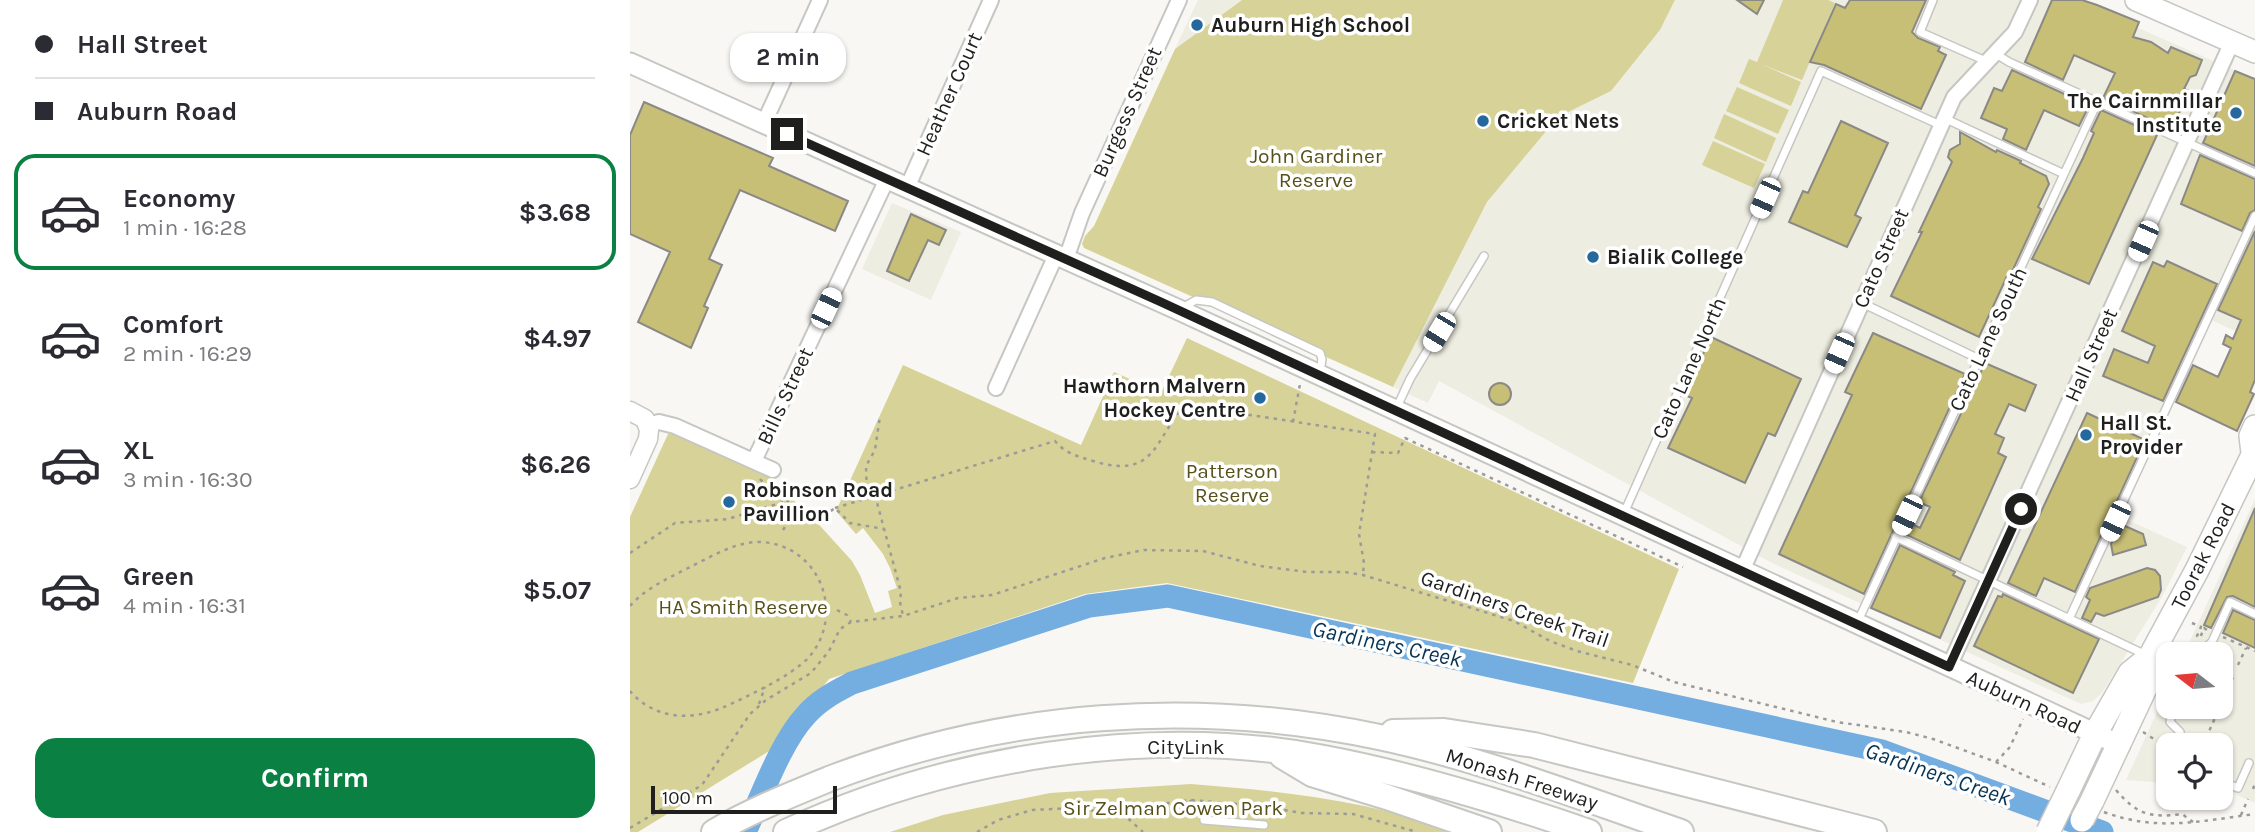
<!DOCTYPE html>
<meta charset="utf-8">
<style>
body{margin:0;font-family:Karla,sans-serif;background:#f2f2f3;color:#2b2b33;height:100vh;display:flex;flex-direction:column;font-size:26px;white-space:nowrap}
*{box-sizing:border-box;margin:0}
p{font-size:23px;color:#7c7c81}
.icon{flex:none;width:38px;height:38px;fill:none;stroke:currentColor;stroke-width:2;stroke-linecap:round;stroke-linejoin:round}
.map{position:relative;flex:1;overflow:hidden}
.panel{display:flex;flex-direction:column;background:#fff;width:630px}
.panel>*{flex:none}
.banner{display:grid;align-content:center;height:154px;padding:0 35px;background:#fff}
.needle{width:46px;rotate:286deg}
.buttons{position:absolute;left:1526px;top:642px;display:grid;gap:14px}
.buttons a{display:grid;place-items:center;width:77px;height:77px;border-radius:14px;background:#fff;box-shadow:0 2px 5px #0004;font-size:35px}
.scale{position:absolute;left:21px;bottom:18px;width:186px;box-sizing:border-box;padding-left:7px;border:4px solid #1f1f1d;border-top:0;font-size:19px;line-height:24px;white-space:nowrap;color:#1f1f1d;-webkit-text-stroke:5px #fff;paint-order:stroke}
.end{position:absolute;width:32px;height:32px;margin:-16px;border:9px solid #1f1f1d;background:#fff;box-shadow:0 0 0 4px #fff}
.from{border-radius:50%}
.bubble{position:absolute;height:49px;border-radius:21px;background:#fff;box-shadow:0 2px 5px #0004;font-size:23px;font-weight:700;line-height:49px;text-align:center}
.car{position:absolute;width:21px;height:42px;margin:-21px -10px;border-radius:9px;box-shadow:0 0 5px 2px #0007;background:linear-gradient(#fff 24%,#345 0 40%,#fff 0 76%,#345 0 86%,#fff 0)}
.banner b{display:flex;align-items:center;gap:24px;height:66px;font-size:26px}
.banner b+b{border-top:2px solid #e1e1e2}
.banner i{width:18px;height:18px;background:#2b2b33}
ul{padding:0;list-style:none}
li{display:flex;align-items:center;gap:21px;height:116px;margin:0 14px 10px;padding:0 21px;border:4px solid transparent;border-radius:21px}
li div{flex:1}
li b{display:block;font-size:26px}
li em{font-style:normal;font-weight:700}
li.selected{border-color:#0b8043}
li>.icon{width:63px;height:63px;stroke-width:1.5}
.action{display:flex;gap:14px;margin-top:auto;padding:14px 35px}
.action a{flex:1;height:80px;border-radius:21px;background:#0b8043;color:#fff;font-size:28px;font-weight:700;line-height:80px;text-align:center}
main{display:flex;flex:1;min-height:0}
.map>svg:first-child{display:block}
.built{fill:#eeede1}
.green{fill:#d7d297}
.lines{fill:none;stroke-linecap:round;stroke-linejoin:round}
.river{stroke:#74ade0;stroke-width:23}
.building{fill:#c7bf76;stroke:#8a8986;stroke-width:2}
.service-casing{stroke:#c6c6c2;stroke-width:10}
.minor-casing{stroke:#c6c6c2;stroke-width:18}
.tertiary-casing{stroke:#c6c6c2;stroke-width:21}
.secondary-casing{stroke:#c6c6c2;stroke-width:23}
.primary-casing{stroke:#c6c6c2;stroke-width:24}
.trunk-casing{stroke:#c6c6c2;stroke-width:26}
.motorway-casing{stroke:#c6c6c2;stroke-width:28}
.path{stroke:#9c9b98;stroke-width:2.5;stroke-dasharray:3.5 5;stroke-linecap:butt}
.service{stroke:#fff;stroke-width:7}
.minor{stroke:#fff;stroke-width:14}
.tertiary{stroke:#fff;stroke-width:18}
.secondary{stroke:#fff;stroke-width:19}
.primary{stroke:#fff;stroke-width:21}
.trunk{stroke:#fff;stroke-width:23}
.motorway{stroke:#fff;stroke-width:24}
.trunk-bridge-casing{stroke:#c6c6c2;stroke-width:26;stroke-linecap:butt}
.trunk-bridge{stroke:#fff;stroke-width:23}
.route{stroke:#1f1f1d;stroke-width:9}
.poi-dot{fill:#24689d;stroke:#fff;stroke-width:2.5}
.labels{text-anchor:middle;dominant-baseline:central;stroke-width:7;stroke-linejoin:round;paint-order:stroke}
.poi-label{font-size:21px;font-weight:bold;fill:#1f1f1d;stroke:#fff;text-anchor:start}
.street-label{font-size:21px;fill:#1f1f1d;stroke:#fff}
.park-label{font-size:21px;fill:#575119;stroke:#fff}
.water-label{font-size:23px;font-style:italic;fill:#073455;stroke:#fff}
</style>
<main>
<section class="panel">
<div class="banner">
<b><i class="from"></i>Hall Street</b>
<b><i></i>Auburn Road</b>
</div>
<ul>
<li class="selected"><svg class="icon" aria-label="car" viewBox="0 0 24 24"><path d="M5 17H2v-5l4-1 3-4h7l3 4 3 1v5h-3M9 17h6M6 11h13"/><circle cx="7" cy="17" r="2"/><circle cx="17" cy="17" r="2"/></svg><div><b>Economy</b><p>1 min · 16:28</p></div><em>$3.68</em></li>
<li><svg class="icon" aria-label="car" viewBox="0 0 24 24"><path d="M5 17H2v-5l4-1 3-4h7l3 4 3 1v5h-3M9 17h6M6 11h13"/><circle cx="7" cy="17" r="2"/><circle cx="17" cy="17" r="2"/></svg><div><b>Comfort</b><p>2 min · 16:29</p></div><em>$4.97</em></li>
<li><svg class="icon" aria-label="car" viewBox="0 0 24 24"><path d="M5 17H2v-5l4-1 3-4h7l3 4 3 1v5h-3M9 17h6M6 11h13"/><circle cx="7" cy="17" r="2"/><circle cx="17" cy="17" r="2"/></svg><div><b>XL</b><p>3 min · 16:30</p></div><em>$6.26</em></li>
<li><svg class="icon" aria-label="car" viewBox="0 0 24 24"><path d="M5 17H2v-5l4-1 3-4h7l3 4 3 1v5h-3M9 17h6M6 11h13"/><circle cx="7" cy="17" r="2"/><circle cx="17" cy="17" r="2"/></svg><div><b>Green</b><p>4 min · 16:31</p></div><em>$5.07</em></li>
</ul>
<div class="action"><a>Confirm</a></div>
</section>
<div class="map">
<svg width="1625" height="832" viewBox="0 0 1625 832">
<rect width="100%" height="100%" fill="#f8f7f3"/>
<path class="built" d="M568,0H612L545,49Z
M1045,0H1444L1625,79V340L1581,320L1491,517L1557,547L1532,597L1472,693L1463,701L1451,704L1142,563L809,381L798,403L763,387L857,202L928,117L981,91L1030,30Z
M262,203L331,232L301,300L232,269Z
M1625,499V803L1591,788V746H1538V783L1496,780L1538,688V707H1591V654H1554Z"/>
<path class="green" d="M612,0H1045L1030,30L981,91L928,117L857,202L763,387L454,248L452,244L455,236L464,226L545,49Z
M1153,0H1198L1205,3L1172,80L1131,64L1171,82L1161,106L1109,83L1119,59L1127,62Z
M1107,87L1159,110L1148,134L1096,111Z
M1094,114L1146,138L1136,162L1084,138Z
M1083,141L1135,164L1124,188L1072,165Z
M557,338L1049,569L1003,683L537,583L455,594L199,679L144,748L8,832H0V517L38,434H45L140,476L136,485L160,497L182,517L222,561L230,575L245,613L262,607L258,591L267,588L260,568L253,554L233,528L226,534L206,511L273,365L451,445L484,372L531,393Z
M561,784C652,791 740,801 827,832H260L313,815L420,793Z"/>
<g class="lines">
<path class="river" d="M115,832C132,796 150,743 176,715C189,700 205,692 222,683L459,606L538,596L1252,751L1472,832"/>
</g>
<path class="building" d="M1107,0H1134L1127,14Z
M1220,0H1296L1282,32L1288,38L1310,47L1308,51L1316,55L1291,109L1194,65L1180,62L1206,4L1215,8Z
M1422,0H1452L1467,5L1509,22L1503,37L1521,42L1538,53L1541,47L1572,60L1566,75L1560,77L1554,89L1559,91L1542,129L1473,98L1485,73L1444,55L1433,80L1395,62Z
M1382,70L1454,103L1457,110L1449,126L1414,110L1396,150L1373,139L1377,129L1351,118L1364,88L1372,91Z
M1605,71L1625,79V166L1573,143Z
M14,102L143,158L139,166L218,201L205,231L110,190L79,259L92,265L74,306L78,308L61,348L8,322L40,252L0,234V135Z
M1471,110L1527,135L1459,284L1402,259L1453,158L1464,133L1461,131Z
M1211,121L1258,143L1225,215L1231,218L1217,247L1159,222L1173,191L1178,193Z
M1330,132L1366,152L1367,150L1391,161L1390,163L1416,176L1419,184L1408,207L1411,209L1381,274H1378L1349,337L1261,296L1292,232H1289L1322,162L1318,157L1320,150L1330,144Z
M1570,155L1625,179V210L1620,213L1612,231L1551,204Z
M281,214L316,230L309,245L298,240L279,281L257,271Z
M1625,231V380L1620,392L1624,394L1607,431L1546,402L1563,365L1588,377L1601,348L1593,344L1596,335L1603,339L1611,320L1588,310Z
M1537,261L1587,284L1533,401L1473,376L1484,349L1518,363L1525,346L1492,331L1523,262L1534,267Z
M1243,333L1335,374L1234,594L1149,554L1222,395L1215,392Z
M1081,337L1171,379L1145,436L1138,433L1115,483L1038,448L1062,398L1057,396L1056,389Z
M1355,363L1406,385L1395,411L1379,404L1365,434L1374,438L1368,453L1376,457L1330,560L1275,534L1280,523L1290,528L1300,507L1289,502Z
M859 394a11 11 0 1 1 22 0a11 11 0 1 1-22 0Z
M1457,413L1515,440L1445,592L1414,578L1406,596L1378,583Z
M1625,508V607L1603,596L1597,597L1581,628L1574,625Z
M1495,526L1513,534L1516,545L1483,555L1481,544L1488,529Z
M1270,545L1325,572L1323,575L1335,581L1310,638L1241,608Z
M1517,568L1525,570L1530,576L1531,590L1528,597L1474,616L1466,613L1461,622L1452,618L1460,600L1456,597L1460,588Z
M1373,594L1469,639L1443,693L1344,646L1368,596L1372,597Z
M1603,610L1625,620V648L1593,633Z"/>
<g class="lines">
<g class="service-casing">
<path id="service" d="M1303,0L1290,32L1358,62
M1366,54L1379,62L1625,173
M1434,174L1468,101
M1232,303L1349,359
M550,309L566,300L582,302L690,353L692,359L690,372
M767,407L780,379L854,256
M994,513L1191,71L1310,125
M1266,537L1516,655
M1439,619L1625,216
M1228,621L1434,174L1314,118
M1568,654L1582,642L1600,602L1625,614
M1543,707L1540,722L1550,732
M1591,781L1608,788L1619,763
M574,820L634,825"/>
</g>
<g class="minor-casing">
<path id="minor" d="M134,123L190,0
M277,188L361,0
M436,259L452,213L549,0
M366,388L426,255
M18,425L29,422L45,426L143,470
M124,461L257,179
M1112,571L1324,97L1385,32L1400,0
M1319,667L1602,42"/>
</g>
<g class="tertiary-casing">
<path id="tertiary" d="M0,411L15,419L19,430L18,439L0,479"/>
</g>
<g class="secondary-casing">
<path id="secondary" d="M0,63L549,310L1490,745"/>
</g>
<g class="primary-casing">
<path id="primary" d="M1506,0L1625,52"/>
</g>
<g class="trunk-casing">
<path id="trunk" d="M1623,453L1621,436L1625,427
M1438,791L1465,734L1500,673L1520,657L1567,570L1625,451
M1462,801L1519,680L1520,657"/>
</g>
<g class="motorway-casing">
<path id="motorway" d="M763,732L814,731L904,745L1244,832
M652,756L682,774L757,797L859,832
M84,832C120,811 160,795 199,779C374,712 565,698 749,737C853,759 951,798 1051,832
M156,832C317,758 518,724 694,758C784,775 872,802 959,832"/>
</g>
<path class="path" d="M663,422L670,384
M742,452L768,453L775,438L1053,567
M130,479C137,488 148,489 154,496C159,502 159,506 165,510
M245,495L271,592L270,602L273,616
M237,497L236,466L245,450L250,416
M205,508L425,441C436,454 447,456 463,461C526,480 523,441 555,405L745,434L729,534L734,563L733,575
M153,530L165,510L183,524L205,508L220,523L254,529
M0,553L45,523L98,519L157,501
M0,606C16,588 37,579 58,568C81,557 105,541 132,542C190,546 216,614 179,657C162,676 116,697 92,708C59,721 24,719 0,691
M207,610L217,615L221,622
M1562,623L1571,627L1567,636L1570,638L1574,628L1577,630
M1593,637L1625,651
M1608,665L1616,648
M129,704L135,687
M1591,704L1603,677
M1513,732L1538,748
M1576,738L1590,707
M1366,762L1380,747L1393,719
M1623,789L1625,784
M1486,790C1507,815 1521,818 1552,814L1563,822
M560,800L567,816
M1474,812C1527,832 1570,821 1625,814
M492,813L513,832
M1611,815L1618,799
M0,828L72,785L120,714L136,700L181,673L199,651L210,629L221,622L273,616L328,598L362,595L475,558L514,550L573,551L630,566L677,572H715L733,575L884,621L920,641L947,651L1002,665L1044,682L1207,722L1276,732L1303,739L1366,762L1420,787
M347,832L368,820L402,810L444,808L480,813L510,812L538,803L560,800L633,806L671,813L723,814L787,832"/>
<use href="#service" class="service"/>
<use href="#minor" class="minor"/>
<use href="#tertiary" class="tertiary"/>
<use href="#secondary" class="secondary"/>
<use href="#primary" class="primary"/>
<use href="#trunk" class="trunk"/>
<use href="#motorway" class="motorway"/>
<g class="trunk-bridge-casing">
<path id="trunk-bridge" d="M1452,820L1462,801
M1418,832L1438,791"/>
</g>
<use href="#trunk-bridge" class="trunk-bridge"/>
</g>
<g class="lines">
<path class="route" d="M157,134L531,302L1319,667L1391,509"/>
</g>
<g class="poi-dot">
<circle cx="567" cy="25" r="7"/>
<circle cx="1606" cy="113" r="7"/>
<circle cx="853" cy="121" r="7"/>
<circle cx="963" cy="257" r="7"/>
<circle cx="630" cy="398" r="7"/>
<circle cx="1456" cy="435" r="7"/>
<circle cx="99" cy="502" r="7"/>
</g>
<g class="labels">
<g class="poi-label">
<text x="581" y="25">Auburn High School</text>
<text x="1592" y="101" text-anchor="end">The Cairnmillar<tspan x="1592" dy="24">Institute</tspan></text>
<text x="867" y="121">Cricket Nets</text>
<text x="977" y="257">Bialik College</text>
<text x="616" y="386" text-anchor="end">Hawthorn Malvern<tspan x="616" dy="24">Hockey Centre</tspan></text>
<text x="1470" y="423">Hall St.<tspan x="1470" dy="24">Provider</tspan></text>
<text x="113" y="490">Robinson Road<tspan x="113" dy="24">Pavillion</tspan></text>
</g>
<g class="street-label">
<text transform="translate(319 94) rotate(-66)">Heather Court</text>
<text transform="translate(497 112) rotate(-66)">Burgess Street</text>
<text transform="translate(1251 258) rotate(-66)">Cato Street</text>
<text transform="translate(1358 339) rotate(-65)">Cato Lane South</text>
<text transform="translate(1461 355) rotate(-66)">Hall Street</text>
<text transform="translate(1059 368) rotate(-66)">Cato Lane North</text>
<text transform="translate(155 396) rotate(-65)">Bills Street</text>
<text transform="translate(1573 556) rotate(-63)">Toorak Road</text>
<text transform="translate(885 609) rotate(19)">Gardiners Creek Trail</text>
<text transform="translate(1394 702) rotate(25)">Auburn Road</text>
<text x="556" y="747">CityLink</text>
<text transform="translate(892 779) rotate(18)">Monash Freeway</text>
</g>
<g class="park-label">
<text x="686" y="156">John Gardiner<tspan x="686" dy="24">Reserve</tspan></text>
<text x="602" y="471">Patterson<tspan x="602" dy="24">Reserve</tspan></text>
<text x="113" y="607">HA Smith Reserve</text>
<text x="543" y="808">Sir Zelman Cowen Park</text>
</g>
<g class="water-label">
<text transform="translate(757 644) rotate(12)">Gardiners Creek</text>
<text transform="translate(1308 774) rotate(19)">Gardiners Creek</text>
</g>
</g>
</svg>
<div class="buttons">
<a><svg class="needle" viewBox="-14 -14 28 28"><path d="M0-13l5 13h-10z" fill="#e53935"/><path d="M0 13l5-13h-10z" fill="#7c7c81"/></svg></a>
<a><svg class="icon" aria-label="locate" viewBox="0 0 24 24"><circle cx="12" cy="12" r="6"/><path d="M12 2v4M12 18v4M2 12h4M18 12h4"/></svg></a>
</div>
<div class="scale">100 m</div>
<i class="end from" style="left:1391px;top:509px"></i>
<i class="end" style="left:157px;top:134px"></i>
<div class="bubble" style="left:100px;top:33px;width:116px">2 min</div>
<i class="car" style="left:1135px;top:198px;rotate:204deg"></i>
<i class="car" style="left:1513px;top:241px;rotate:204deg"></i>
<i class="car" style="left:196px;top:308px;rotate:25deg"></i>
<i class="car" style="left:809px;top:332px;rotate:211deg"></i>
<i class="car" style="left:1209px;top:353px;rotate:204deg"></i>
<i class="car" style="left:1277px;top:515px;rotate:205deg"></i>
<i class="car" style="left:1485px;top:521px;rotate:205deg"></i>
</div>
</main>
